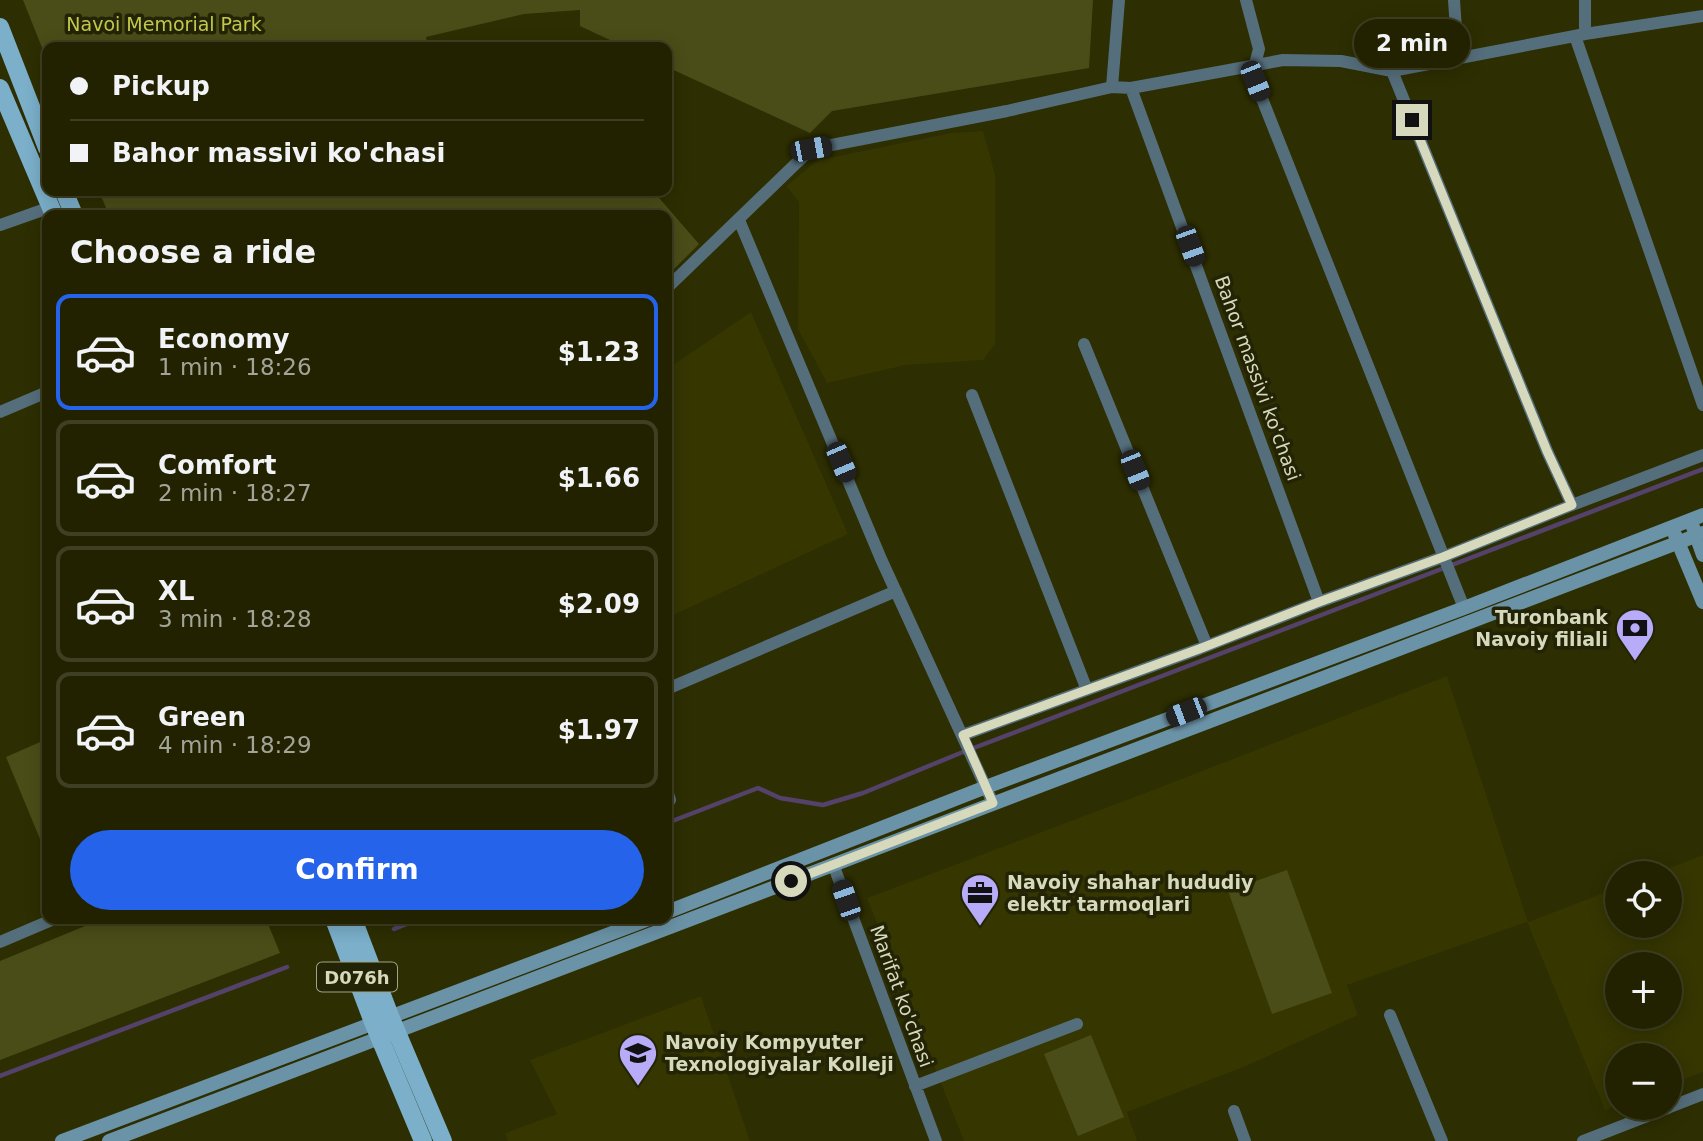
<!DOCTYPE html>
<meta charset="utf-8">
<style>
body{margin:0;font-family:"DejaVu Sans",sans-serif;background:#2e2f10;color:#f1f3f6;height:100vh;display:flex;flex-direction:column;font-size:26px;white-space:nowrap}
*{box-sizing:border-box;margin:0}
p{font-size:23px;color:#a2a499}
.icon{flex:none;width:38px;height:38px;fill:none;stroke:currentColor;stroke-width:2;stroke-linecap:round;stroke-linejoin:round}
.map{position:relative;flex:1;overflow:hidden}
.drawer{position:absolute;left:42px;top:210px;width:630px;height:714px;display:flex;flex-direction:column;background:#222201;border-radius:14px;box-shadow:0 4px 18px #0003,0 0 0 2px #3f3f23}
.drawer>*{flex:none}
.hud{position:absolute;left:42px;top:42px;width:630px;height:154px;border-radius:14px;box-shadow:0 4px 18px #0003,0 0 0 2px #3f3f23;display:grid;align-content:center;height:154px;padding:0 28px;background:#222201}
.fabs{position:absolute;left:1605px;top:861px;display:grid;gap:14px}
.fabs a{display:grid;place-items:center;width:77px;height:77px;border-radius:50%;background:#222201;box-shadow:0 4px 18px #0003,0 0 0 2px #3f3f23;font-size:35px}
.end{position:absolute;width:32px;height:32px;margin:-16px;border:9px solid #d6d9bc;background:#111;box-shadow:0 0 0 4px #111}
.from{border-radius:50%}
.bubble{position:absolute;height:49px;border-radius:24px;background:#222201;box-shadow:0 4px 18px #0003,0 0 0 2px #3f3f23;font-size:23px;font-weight:700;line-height:49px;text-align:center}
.car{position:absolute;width:21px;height:42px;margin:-21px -10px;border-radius:9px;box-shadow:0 0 5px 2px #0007;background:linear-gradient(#222 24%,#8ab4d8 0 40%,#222 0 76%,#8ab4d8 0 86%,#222 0)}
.hud b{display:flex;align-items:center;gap:24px;height:66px;font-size:26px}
.hud b+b{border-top:2px solid #3f3f23}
.hud i{width:18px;height:18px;background:#f1f3f6}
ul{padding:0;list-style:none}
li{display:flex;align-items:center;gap:21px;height:116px;margin:0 14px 10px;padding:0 14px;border:4px solid #3f3f23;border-radius:14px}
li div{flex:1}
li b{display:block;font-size:26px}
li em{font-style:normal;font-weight:700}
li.selected{border-color:#2563eb}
li>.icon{width:63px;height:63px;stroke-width:1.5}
h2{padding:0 28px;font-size:32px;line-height:84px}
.cta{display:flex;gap:14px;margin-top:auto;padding:14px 28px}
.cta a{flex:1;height:80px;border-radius:42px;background:#2563eb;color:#fff;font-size:28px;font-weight:700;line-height:80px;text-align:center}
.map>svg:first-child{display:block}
.built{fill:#353600;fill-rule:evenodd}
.green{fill:#4b4d18}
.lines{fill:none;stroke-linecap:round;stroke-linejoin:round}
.stream{stroke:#54426b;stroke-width:4.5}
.minor{stroke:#556e7b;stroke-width:12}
.secondary{stroke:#6b93a7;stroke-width:14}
.primary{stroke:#7bafca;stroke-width:18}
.route{stroke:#d6d9bc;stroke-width:9}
.labels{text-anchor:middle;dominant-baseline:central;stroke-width:7;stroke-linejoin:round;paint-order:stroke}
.shield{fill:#232406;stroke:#a0a385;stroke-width:2}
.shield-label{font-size:18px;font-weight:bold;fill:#d6d9bc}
.park-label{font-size:19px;fill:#c3c84c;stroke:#232406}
.street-label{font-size:19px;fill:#d6d9bc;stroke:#232406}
.poi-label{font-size:19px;font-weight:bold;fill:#d6d9bc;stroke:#232406;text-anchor:start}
</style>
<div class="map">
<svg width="1703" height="1141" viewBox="0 0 1703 1141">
<rect width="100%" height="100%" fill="#2d2e01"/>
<path class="built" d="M983,131L995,174V344L983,360L906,365L827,383L798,329L799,202L786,186L818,160L951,133Z
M751,312L848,534L667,618V369Z
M1447,676L1528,922L1617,888V926H1670V873H1656L1703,855V1072L1670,1085V1055H1617V1105L1605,1110L1527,922L1347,985L1358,1015L1246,1066L1127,1112L1137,1141H964L867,898L1145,793ZM1617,964H1670V1017H1617Z
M701,996L750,1141H508L505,1133L557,1114L530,1060Z"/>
<path class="green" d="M23,0H1093L1089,68L832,111L810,133L667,67V47H625L580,26V10L524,14L426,37L428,47H47V60Z
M99,191H653L699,244L667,276V215H109Z
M47,739V836L40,839L6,757Z
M1287,870L1332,993L1272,1014L1228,891Z
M102,919H266L280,953L0,1060V961Z
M1091,1035L1124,1117L1078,1136L1044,1054Z"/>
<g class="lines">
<path class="stream" d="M667,823L758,788L780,798L823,805L863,793L958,754L1703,469
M394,929L419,919
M0,1076L287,967"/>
<path class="minor" d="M1246,0L1259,49L1255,64V81L1464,608
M1454,0L1458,59
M1585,0V34
M1575,36L1703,405
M1392,71L1547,451L1572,505
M1112,87L1119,0
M1131,88L1319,602
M739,220L881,559L993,803
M0,225L51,207
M667,288L811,149L1007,111L1112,87L1131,88L1283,60L1341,61L1392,71L1585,34L1703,16
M1084,344L1207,646
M972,395L1087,690
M0,412L47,392
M667,689L896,591
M963,735L1199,649L1319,602L1443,557L1572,505L1703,455
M667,791L670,800L667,805
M833,864L936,1141
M0,942L54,919
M1390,1015L1442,1141
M915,1086L1077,1024
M1670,1107L1703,1094
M1234,1111L1245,1141
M1583,1141L1668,1108"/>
<path class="secondary" d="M1693,527L1703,555
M1675,535L1703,602
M667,912L986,787L1464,608L1703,515
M62,1141L649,919
M109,1141C639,934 1173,738 1703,533"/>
<path class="primary" d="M0,27L47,148
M0,88L54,215
M64,191L74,215
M334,919L373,1022L423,1141
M353,919L390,1016L443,1141"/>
</g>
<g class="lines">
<path class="route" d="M791,881L993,803L963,735L1199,649L1319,602L1443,557L1572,505L1547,451L1412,120"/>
</g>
<defs>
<g id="bank-pin" transform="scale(2.0125)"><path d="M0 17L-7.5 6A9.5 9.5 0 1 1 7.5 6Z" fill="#b8abf7" stroke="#232406"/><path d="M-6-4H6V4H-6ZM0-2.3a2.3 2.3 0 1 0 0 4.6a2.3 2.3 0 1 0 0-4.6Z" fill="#111"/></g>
<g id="office-pin" transform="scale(2.0125)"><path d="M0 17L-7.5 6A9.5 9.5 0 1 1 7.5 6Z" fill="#b8abf7" stroke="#232406"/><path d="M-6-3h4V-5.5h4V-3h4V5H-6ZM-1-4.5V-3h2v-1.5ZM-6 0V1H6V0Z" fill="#111"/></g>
<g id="university-pin" transform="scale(2.0125)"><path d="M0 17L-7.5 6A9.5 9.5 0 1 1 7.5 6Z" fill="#b8abf7" stroke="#232406"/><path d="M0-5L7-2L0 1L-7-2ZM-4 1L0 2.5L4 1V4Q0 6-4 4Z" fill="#111"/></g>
</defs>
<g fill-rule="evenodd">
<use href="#bank-pin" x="1635" y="628"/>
<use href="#office-pin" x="980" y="893"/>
<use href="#university-pin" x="638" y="1053"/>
</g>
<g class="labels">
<rect class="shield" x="317" y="962.5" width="80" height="29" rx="5"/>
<g class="shield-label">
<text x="357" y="977">D076h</text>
</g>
<g class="park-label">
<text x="164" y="24">Navoi Memorial Park</text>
</g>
<g class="street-label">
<text transform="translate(1258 378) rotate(70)">Bahor massivi ko'chasi</text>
<text transform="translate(902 996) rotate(70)">Marifat ko'chasi</text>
</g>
<g class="poi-label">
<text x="1608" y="617" text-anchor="end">Turonbank<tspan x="1608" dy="22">Navoiy filiali</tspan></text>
<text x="1007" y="882">Navoiy shahar hududiy<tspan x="1007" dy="22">elektr tarmoqlari</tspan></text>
<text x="665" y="1042">Navoiy Kompyuter<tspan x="665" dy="22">Texnologiyalar Kolleji</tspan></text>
</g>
</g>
</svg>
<div class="fabs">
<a><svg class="icon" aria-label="locate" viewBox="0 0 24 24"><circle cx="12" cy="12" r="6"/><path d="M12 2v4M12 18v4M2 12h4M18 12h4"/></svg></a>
<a>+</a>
<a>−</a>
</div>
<i class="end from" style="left:791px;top:881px"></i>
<i class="end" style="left:1412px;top:120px"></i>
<div class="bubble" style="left:1354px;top:19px;width:116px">2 min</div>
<i class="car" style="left:1255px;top:81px;rotate:158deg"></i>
<i class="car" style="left:811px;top:149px;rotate:79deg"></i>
<i class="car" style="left:1190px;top:246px;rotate:160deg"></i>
<i class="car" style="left:841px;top:462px;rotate:157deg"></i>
<i class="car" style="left:1135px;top:470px;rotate:158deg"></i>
<i class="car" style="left:1186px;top:712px;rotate:249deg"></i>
<i class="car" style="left:846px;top:900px;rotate:341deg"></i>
<div class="hud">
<b><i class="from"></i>Pickup</b>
<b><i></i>Bahor massivi ko'chasi</b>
</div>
<section class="drawer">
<h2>Choose a ride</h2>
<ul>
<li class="selected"><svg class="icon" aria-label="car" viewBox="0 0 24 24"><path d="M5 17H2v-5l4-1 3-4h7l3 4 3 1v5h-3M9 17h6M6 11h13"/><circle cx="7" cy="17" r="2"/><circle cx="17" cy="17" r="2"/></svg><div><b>Economy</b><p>1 min · 18:26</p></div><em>$1.23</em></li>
<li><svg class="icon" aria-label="car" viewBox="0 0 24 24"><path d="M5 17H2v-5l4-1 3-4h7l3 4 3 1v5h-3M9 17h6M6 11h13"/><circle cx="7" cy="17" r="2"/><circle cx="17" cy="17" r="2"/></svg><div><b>Comfort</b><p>2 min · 18:27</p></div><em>$1.66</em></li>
<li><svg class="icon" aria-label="car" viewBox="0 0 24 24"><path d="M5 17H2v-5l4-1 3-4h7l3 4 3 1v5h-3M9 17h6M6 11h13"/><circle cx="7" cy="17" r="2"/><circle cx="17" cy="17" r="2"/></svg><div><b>XL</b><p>3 min · 18:28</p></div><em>$2.09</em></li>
<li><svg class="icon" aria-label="car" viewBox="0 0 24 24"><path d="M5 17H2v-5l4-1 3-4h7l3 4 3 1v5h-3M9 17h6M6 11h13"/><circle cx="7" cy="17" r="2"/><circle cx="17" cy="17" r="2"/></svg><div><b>Green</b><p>4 min · 18:29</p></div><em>$1.97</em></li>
</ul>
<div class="cta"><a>Confirm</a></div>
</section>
</div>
